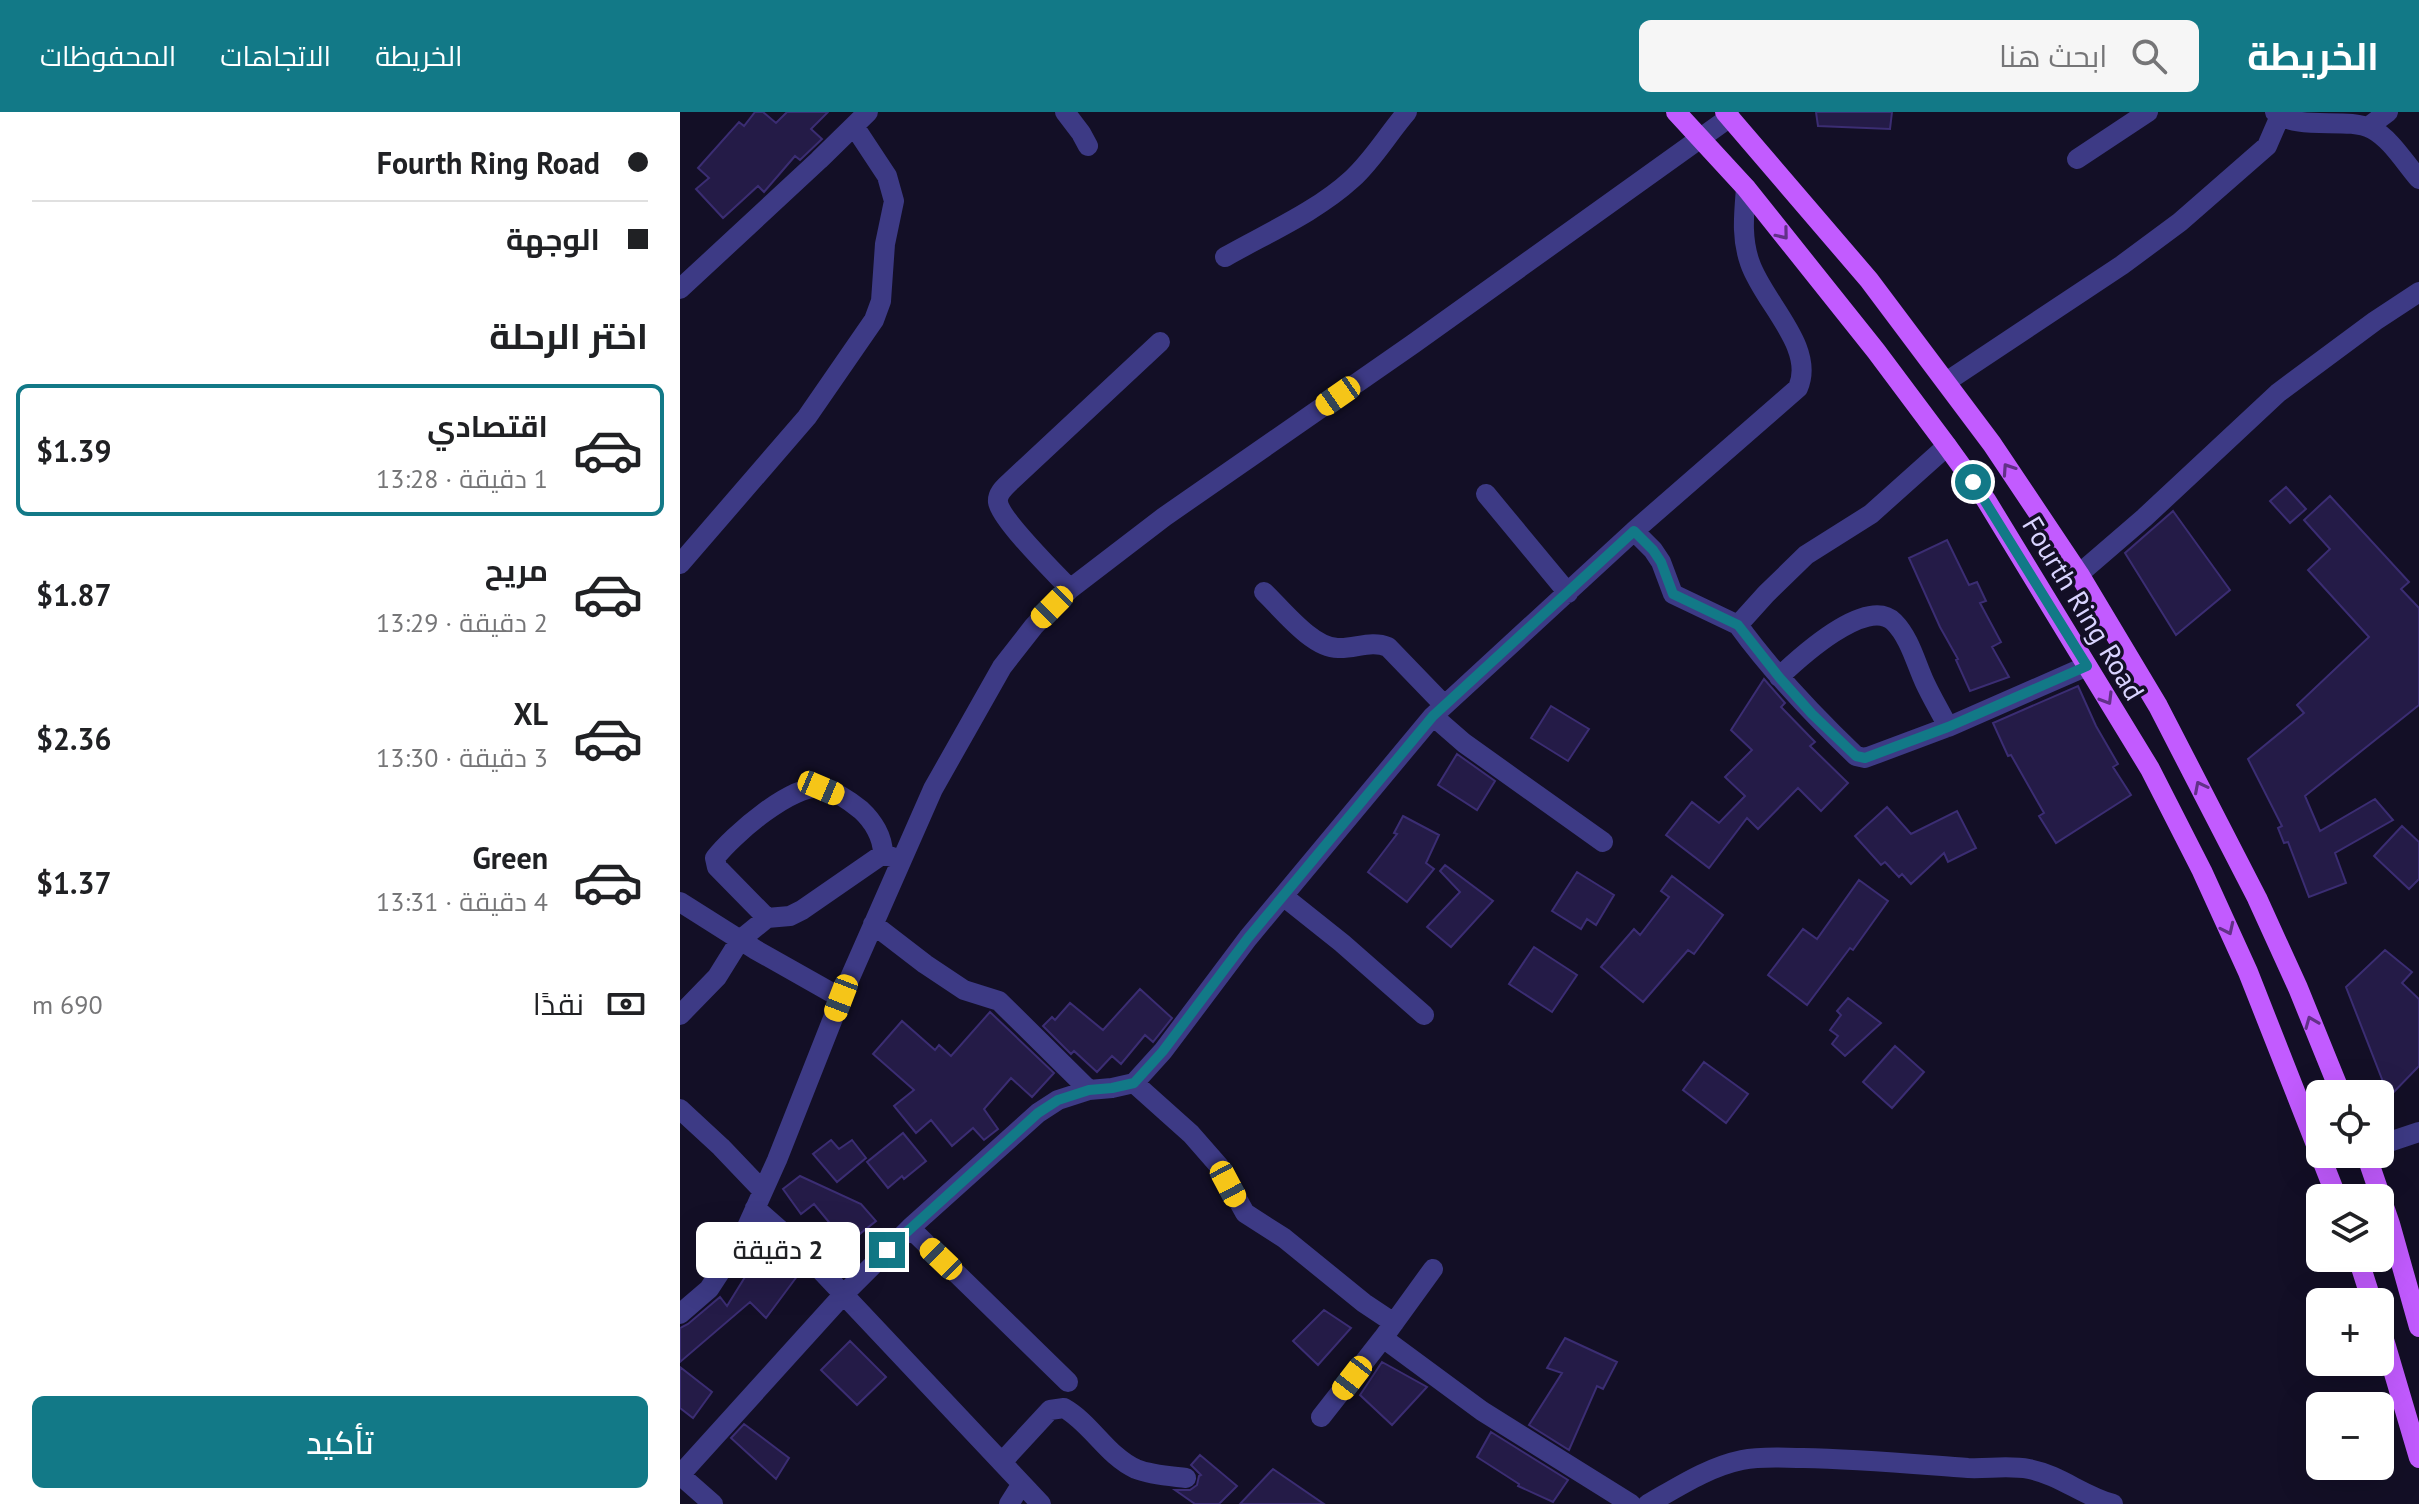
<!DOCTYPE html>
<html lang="ar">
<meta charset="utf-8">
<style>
body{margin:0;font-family:"PT Sans",Cairo,sans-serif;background:#f6f6f6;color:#202124;direction:rtl;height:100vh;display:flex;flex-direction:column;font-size:30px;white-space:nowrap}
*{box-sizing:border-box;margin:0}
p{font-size:26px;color:#757577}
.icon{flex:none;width:44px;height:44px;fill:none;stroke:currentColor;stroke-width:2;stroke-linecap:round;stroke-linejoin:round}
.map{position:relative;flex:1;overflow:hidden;direction:ltr}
.side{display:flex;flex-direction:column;background:#fff;width:680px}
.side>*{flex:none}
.hud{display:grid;align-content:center;height:176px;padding:0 32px;background:#fff}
.fabs{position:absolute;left:1626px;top:968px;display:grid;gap:16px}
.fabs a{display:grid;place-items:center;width:88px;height:88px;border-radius:12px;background:#fff;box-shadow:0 8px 32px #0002;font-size:40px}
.end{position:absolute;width:36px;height:36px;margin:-18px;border:10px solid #127987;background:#fff;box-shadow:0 0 0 4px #fff}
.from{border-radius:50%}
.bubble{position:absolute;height:56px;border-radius:12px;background:#fff;box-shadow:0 8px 32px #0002;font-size:26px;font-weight:600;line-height:56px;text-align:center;direction:rtl}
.car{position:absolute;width:24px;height:48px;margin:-24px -12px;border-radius:10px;box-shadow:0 0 6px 2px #0007;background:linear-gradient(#f5c518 24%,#345 0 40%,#f5c518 0 76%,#345 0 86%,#f5c518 0)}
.hud b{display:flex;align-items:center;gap:28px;height:76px;font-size:30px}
.hud b+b{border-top:2px solid #e0e0e0}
.hud i{width:20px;height:20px;background:#202124}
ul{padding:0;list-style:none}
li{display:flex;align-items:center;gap:24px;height:132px;margin:0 16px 12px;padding:0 16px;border:4px solid transparent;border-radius:12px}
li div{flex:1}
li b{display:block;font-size:30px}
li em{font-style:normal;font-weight:600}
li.selected{border-color:#127987}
li>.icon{width:72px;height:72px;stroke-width:1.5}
h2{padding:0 32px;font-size:36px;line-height:96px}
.pay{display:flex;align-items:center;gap:20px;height:88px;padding:0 32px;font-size:30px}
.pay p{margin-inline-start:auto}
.cta{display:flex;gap:16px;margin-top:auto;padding:16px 32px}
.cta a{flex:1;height:92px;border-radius:12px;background:#127987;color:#fff;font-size:32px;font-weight:600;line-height:92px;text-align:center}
header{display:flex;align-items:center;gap:48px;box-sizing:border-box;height:112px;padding:0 40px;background:#127987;color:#fff}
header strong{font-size:38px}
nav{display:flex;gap:44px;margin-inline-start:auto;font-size:28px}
.search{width:560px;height:72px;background:#f6f6f6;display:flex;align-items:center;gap:20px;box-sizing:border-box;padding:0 28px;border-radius:12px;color:#757577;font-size:30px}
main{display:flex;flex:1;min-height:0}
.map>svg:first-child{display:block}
.building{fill:#241b47;stroke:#3b2d73;stroke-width:2}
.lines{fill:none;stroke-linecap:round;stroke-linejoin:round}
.minor{stroke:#3d3a85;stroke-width:20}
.primary{stroke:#c25bff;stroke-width:20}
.oneway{stroke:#623188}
.route{stroke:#127987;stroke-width:10}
.labels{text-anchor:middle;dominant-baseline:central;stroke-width:7;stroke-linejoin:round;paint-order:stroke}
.street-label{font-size:28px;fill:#d9d4ff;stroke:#130f26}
</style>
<header>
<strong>الخريطة</strong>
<div class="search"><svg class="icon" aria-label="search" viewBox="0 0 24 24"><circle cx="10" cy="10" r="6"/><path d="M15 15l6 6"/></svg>ابحث هنا</div>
<nav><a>الخريطة</a><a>الاتجاهات</a><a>المحفوظات</a></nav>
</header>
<main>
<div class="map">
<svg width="1739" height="1392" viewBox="0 0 1739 1392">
<rect width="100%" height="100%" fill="#130f26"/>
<path class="building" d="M75,0H83L96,11L107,0H148L131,17L142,27L120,48L115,44L84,80L78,74L43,106L16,77L29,66L18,56L59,10L64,14Z
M1136,0H1212L1210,17L1138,14Z
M1606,375L1626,397L1610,411L1590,389Z
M1650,384L1729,470L1721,477L1739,496V593L1625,684L1640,719L1695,687L1713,708L1655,741L1666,771L1629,785L1608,730L1604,731L1598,716L1602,714L1568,647L1624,601L1617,593L1689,525L1628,458L1650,437L1624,408Z
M1493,399L1550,478L1496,523L1445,441Z
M1267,428L1289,473L1297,470L1306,489L1300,491L1321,530L1312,535L1329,565L1290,579L1276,548L1278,547L1260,515L1229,446Z
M1084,567L1105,591L1101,595L1135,630L1130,634L1168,671L1141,699L1118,676L1078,717L1067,706L1029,756L986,723L1012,690L1039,711L1065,684L1045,665L1072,638L1051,618Z
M1398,574L1416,614L1438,652L1433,655L1451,683L1376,731L1359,704L1364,701L1331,643L1328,644L1313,611Z
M871,594L909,617L888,649L851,626Z
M777,642L815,669L797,698L758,673Z
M1207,695L1231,722L1277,699L1296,736L1268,750L1264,741L1231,772L1222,762L1219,765L1205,750L1201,753L1175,724Z
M723,704L759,723L746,751L754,757L727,790L688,760L717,722L714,721Z
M1722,714L1739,730V767L1729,777L1694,744Z
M765,753L813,789L771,835L747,815L780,780L760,759Z
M897,760L934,783L916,813L907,807L901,817L872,799Z
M992,764L1043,803L1014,842L1008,838L963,890L921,855L954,817L960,823L989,785L981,779Z
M1179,768L1208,789L1173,838L1170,836L1127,893L1088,863L1123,817L1137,827Z
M854,835L897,863L872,900L829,872Z
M1705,838L1732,860L1722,871L1739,887V954L1709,985L1666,875Z
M460,877L492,906L473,930L465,923L441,952L432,944L417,960L394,939L391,942L363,914L372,905L375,908L390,891L423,918Z
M1168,886L1201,911L1165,944L1152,932L1158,924L1150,918L1161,903L1157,899Z
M310,900L374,961L352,985L331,966L304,997L318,1017L304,1028L293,1016L272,1034L251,1008L236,1021L214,994L234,978L193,942L222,909L255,938L259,933L271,944Z
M1215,934L1244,960L1212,996L1183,970Z
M1024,950L1068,982L1046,1011L1003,978Z
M223,1021L246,1049L224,1067L222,1064L208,1076L187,1050Z
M151,1028L159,1037L172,1028L186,1046L157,1070L133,1042Z
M120,1064L181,1092L196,1109L167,1132L134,1092L121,1102L103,1077Z
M83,1136L118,1163L86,1206L70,1190L0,1250V1216L8,1212L40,1185L47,1194Z
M644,1198L671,1216L638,1253L613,1229Z
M885,1226L937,1250L923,1277L917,1274L889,1338L849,1313L882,1261L867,1256Z
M170,1229L206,1265L177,1293L141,1258Z
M702,1250L747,1275L712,1313L680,1283Z
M0,1255L32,1280L13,1306L0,1296Z
M64,1312L109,1346L96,1367L51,1326Z
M811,1320L888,1368L873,1390L838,1374L839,1372L797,1345Z
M520,1343L557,1374L539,1392H515L495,1378H510L517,1373L519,1364L521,1363L511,1353Z
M593,1357L644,1392H560Z"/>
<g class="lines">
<path class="minor" d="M385,0L401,21L408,34
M1595,0C1619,20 1666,4 1692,17C1711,27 1725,51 1739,67
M1688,15L1708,0
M1397,47L1468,0
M545,145C587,121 636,100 672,67C693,48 708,22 727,0
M0,177L139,48L188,0
M1266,270L1442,153L1500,110L1587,34L1600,4
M806,382L888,481
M954,419L973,438L981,450L993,482L1058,513L1086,482L1126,443L1191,402L1267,334
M0,452L127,305L194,208L201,189L205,132L214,89L207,64L174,14
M1399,462L1464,406L1598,281L1695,209L1739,180
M390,477C376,462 320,407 318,390C317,381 325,375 331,369L480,230
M584,480C602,497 632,536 658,536C675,537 691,528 708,535L764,593
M1058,513C1093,561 1133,603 1176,644L1185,646L1268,615L1407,554
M1099,565C1118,547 1187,483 1214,510C1230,526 1236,552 1245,571C1252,586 1261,601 1268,615
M753,604L784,631L923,730
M603,784L662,831L744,903
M0,790L76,838L161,886
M87,806L37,755L35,746C52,724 113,670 143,676C157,680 170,689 181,698C193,709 203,725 203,742
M193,812L245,852L284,878L319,889L409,978
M0,903L37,865L60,828L87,806L110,804L122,798L203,742L215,746
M454,971L511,1022L539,1054L565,1101L604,1126L684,1191L714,1211
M0,997L41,1035L83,1079
M1700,1033L1739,1020
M75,1096L115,1131L361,1392
M230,1116L388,1270
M753,1157L703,1226L802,1299L951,1392
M0,1202L29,1177L61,1128L97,1048L161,886L253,677L322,555L354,514L390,477L484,405L733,232L1050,5
M641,1305L703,1226
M322,1350L370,1298L384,1296C411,1311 427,1344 456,1357C471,1363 489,1364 506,1366
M0,1363L163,1183L230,1116L358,1001L378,988L409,978L432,976L454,971L483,939L568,826L753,604L954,419L1118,276C1136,235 1083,190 1070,151C1061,126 1064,102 1066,76
M0,1363L33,1392
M329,1392L341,1373
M968,1392C998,1375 1028,1355 1062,1348C1082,1344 1103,1346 1123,1346C1178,1347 1233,1352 1288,1356C1308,1357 1328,1353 1349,1357C1380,1363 1403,1384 1433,1392"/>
<path class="primary" d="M996,0L1066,76L1196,239L1267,334L1306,388L1470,657L1522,759L1568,860L1657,1086
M1045,0L1189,168L1312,332L1399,462L1478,594L1577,786L1618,876L1661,982
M1686,1042L1710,1112L1739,1215
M1678,1146L1692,1190
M1700,1214L1739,1346"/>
</g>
<defs><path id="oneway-chevron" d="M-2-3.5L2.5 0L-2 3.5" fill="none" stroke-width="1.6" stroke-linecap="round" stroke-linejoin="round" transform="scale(2)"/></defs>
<g class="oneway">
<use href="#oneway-chevron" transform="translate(1103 122) rotate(51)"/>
<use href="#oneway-chevron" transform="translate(1328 357) rotate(-124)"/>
<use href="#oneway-chevron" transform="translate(1427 587) rotate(59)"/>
<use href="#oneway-chevron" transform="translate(1520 675) rotate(-117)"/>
<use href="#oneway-chevron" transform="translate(1548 817) rotate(65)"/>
<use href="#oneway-chevron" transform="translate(1631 910) rotate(-112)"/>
</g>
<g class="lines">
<path class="route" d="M207,1138L358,1001L378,988L409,978L432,976L454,971L483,939L568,826L753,604L954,419L973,438L981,450L993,482L1058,513L1099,565L1132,602L1176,644L1185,646L1268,615L1407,554L1293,370"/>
</g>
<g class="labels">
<g class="street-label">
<text transform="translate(1404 496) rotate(59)">Fourth Ring Road</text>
</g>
</g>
</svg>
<div class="fabs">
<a><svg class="icon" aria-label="locate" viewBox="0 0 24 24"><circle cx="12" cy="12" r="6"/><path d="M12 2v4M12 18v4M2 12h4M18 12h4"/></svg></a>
<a><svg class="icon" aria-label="layers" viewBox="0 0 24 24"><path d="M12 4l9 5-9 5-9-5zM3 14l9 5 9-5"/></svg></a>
<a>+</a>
<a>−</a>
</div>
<i class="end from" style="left:1293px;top:370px"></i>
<i class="end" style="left:207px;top:1138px"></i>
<div class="bubble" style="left:16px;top:1110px;width:164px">2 دقيقة</div>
<i class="car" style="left:658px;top:284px;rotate:235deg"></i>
<i class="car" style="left:372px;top:495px;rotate:225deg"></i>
<i class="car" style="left:141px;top:676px;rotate:113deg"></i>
<i class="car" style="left:161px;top:886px;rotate:201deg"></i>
<i class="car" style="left:548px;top:1072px;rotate:152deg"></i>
<i class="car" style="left:261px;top:1147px;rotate:314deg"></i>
<i class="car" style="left:672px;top:1266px;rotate:218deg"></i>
</div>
<section class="side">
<div class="hud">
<b><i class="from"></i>Fourth Ring Road</b>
<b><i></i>الوجهة</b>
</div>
<h2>اختر الرحلة</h2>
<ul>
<li class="selected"><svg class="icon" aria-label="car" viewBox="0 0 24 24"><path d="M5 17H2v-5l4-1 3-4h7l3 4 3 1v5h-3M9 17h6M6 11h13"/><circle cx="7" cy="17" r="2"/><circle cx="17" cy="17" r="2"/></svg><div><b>اقتصادي</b><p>1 دقيقة · 13:28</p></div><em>$1.39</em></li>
<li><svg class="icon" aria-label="car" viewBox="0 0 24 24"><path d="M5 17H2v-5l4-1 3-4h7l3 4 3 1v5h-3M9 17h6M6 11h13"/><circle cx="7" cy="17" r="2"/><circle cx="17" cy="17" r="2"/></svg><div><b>مريح</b><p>2 دقيقة · 13:29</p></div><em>$1.87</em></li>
<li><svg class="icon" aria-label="car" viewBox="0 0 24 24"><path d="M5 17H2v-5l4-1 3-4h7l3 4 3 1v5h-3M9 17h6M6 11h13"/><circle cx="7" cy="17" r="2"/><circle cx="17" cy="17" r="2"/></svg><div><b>XL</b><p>3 دقيقة · 13:30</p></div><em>$2.36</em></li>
<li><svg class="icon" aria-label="car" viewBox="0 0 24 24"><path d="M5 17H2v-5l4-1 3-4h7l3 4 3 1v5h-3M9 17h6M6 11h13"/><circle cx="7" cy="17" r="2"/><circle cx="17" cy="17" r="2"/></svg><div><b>Green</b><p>4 دقيقة · 13:31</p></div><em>$1.37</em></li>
</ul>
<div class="pay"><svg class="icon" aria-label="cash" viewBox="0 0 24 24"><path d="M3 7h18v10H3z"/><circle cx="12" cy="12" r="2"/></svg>نقدًا<p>690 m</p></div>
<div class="cta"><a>تأكيد</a></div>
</section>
</main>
